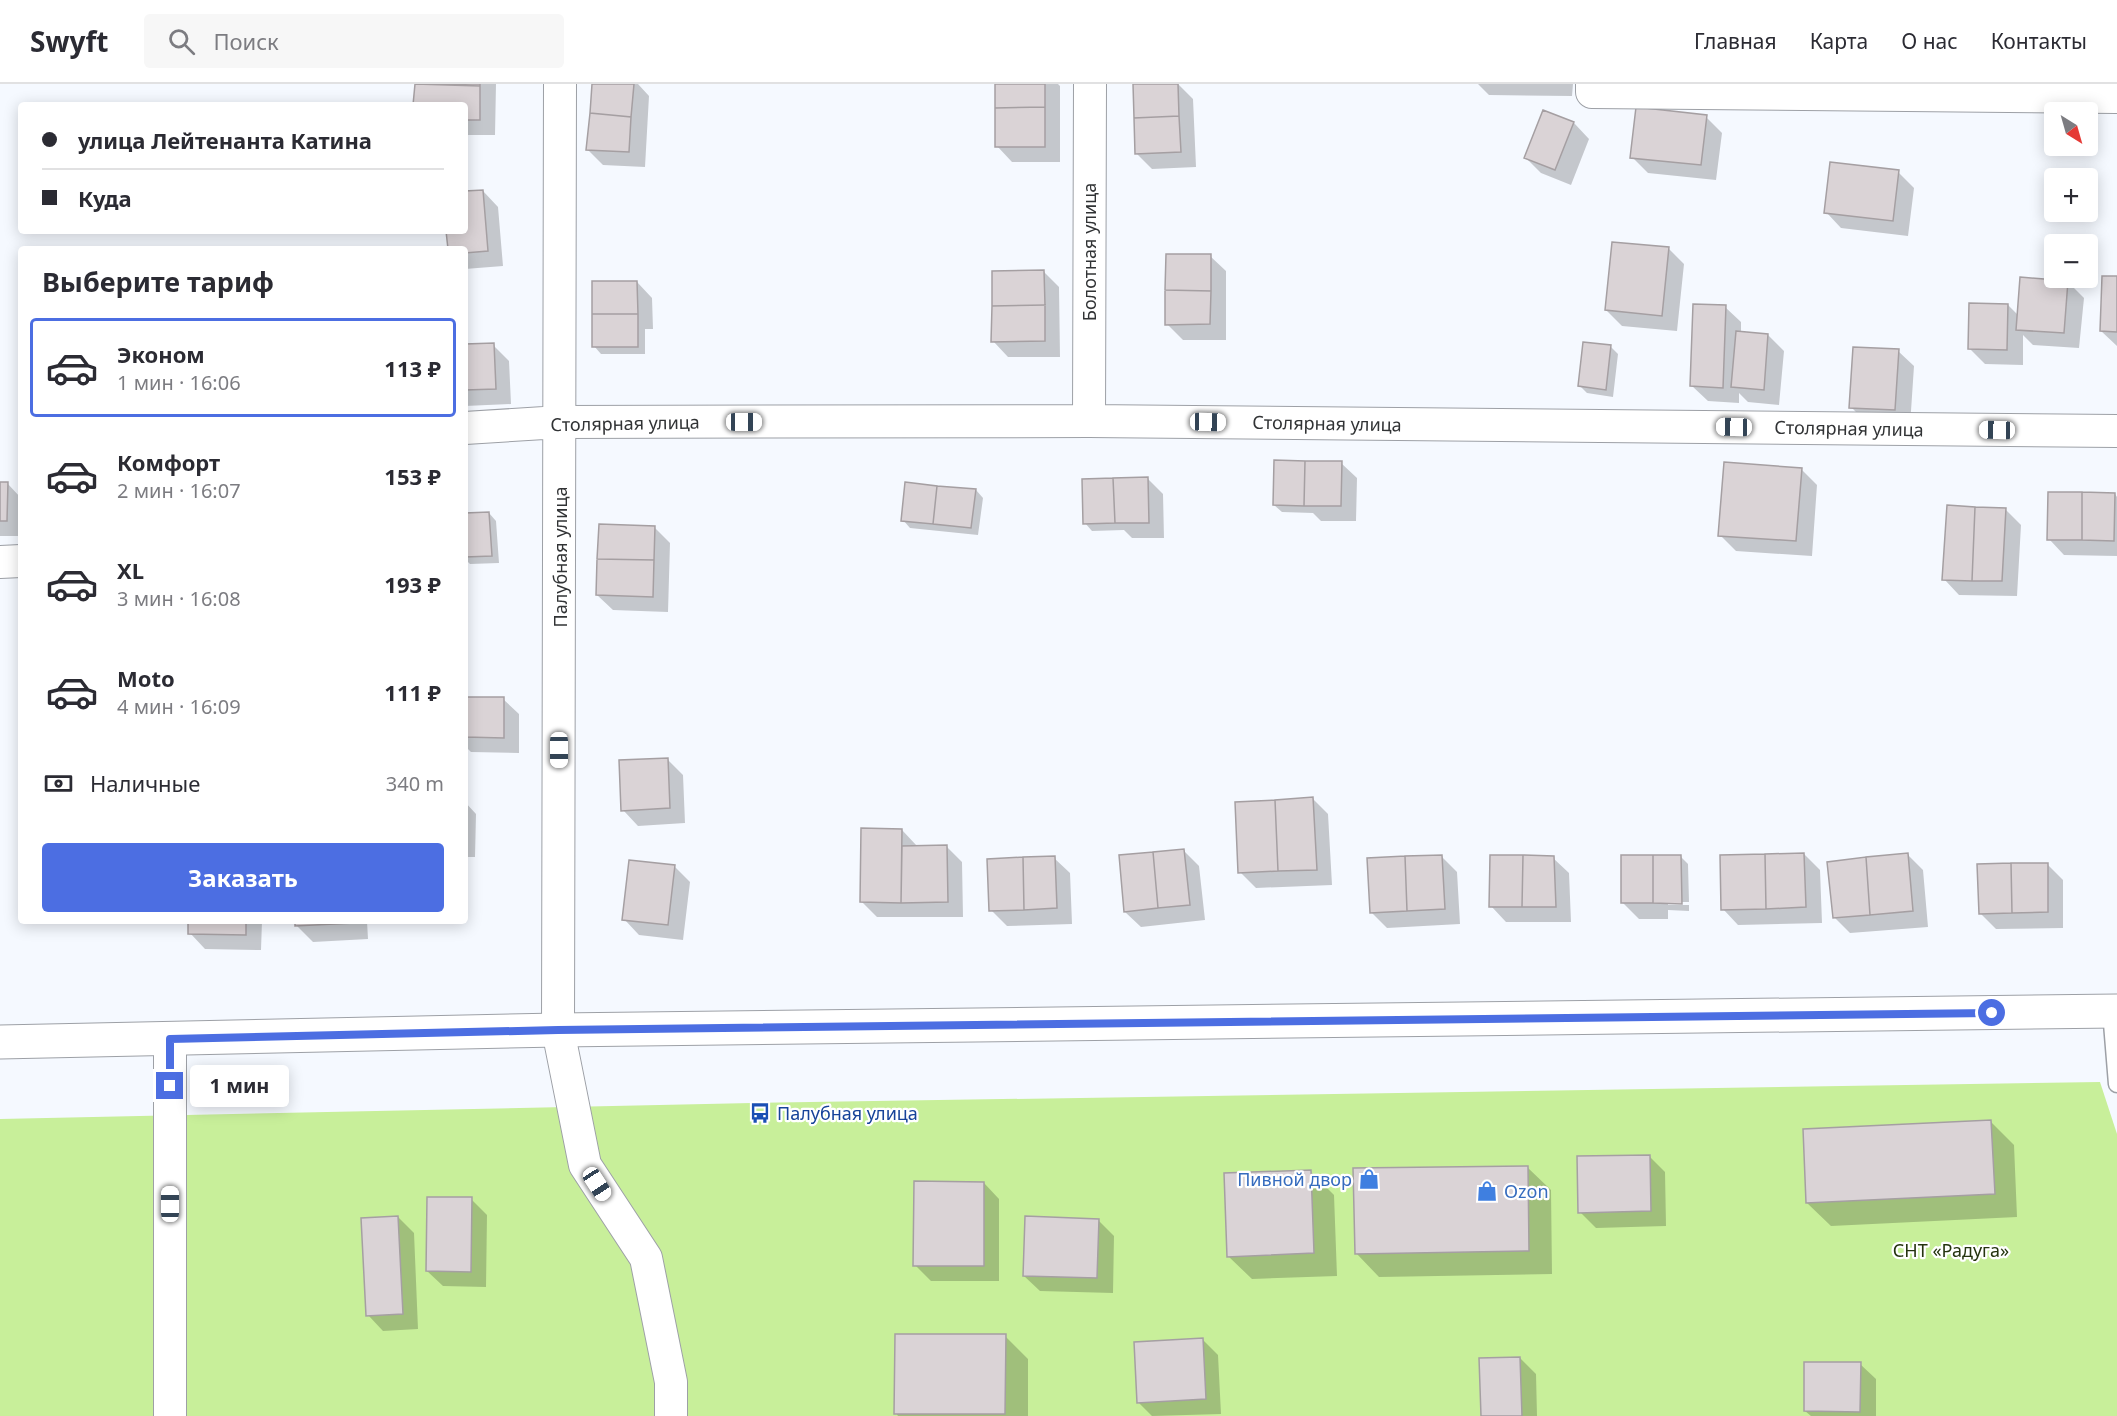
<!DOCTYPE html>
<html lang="ru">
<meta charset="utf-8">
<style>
body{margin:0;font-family:"Noto Sans",sans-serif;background:#f7f7f7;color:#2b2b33;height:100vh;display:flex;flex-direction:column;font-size:22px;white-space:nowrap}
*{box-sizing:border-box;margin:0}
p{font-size:20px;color:#7c7c81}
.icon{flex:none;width:33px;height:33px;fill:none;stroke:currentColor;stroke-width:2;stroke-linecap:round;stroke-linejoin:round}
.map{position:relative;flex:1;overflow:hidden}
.details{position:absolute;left:18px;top:162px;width:450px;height:678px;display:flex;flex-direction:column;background:#fff;border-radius:6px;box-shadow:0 3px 15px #0003}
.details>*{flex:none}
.hud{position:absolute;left:18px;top:18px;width:450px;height:132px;border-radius:6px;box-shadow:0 3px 15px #0003;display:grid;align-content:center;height:132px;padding:0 24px;background:#fff}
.needle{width:39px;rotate:143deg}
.fabs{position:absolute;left:2044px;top:18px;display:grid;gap:12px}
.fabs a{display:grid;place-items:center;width:54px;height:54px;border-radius:6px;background:#fff;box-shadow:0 3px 15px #0003;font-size:30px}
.end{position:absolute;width:27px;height:27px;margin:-14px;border:8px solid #4c6ee2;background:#fff;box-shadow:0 0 0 3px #fff}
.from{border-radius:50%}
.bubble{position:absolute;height:42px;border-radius:6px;background:#fff;box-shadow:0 3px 15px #0003;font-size:20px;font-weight:700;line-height:42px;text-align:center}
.car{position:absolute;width:18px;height:36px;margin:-18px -9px;border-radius:8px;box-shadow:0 0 4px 2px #0007;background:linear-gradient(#fff 24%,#345 0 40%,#fff 0 76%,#345 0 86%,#fff 0)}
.hud b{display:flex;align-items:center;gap:21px;height:57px;font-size:22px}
.hud b+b{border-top:2px solid #e1e1e2}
.hud i{width:15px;height:15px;background:#2b2b33}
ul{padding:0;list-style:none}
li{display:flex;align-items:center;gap:18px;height:99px;margin:0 12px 9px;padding:0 12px;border:3px solid transparent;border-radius:6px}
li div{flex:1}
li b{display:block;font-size:22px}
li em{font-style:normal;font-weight:700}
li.on{border-color:#4c6ee2}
li>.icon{width:54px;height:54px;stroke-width:1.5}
h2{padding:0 24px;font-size:27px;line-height:72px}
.pay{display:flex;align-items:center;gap:15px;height:66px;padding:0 24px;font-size:22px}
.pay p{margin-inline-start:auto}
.action{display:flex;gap:12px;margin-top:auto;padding:12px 24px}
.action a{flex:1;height:69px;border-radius:6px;background:#4c6ee2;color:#fff;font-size:24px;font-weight:700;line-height:69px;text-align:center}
header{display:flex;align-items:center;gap:36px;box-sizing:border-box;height:84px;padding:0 30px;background:#fff;border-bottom:2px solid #e1e1e2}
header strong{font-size:28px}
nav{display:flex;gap:33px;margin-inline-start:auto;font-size:21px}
.search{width:420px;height:54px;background:#f7f7f7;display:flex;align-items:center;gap:15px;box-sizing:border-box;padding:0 21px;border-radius:6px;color:#7c7c81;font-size:22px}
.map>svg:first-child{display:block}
.green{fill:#c8ef9a}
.shadow{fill:#0003}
.building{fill:#dad3d6;stroke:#a59fa2;stroke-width:1.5}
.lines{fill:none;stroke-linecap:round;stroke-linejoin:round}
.service-casing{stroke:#9da0a6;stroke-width:19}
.minor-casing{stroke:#9da0a6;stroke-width:34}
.tertiary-casing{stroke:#9da0a6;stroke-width:35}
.service{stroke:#fff;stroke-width:16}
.minor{stroke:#fff;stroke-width:32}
.tertiary{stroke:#fff;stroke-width:33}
.route{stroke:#4c6ee2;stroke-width:8}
.labels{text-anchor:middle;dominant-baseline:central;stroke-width:4.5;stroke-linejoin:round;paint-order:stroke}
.street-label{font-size:18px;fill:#313335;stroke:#fff}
.transit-label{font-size:18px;fill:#164399;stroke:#fff;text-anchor:start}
.shop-label{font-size:18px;fill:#366cbe;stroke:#fff;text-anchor:end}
.park-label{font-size:18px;fill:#25340f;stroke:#fff}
</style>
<header>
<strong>Swyft</strong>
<div class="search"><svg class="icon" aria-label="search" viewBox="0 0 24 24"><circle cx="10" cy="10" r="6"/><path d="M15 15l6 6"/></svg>Поиск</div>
<nav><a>Главная</a><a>Карта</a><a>О нас</a><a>Контакты</a></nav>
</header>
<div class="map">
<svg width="2117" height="1332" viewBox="0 0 2117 1332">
<rect width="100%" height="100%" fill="#f5f9ff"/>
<path class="green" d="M2100,998L2117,1050V1332H0V1035L752,1019Z"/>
<path class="shadow" d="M416,0H496L495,51H465V21H415Z
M593,0H638L649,12L645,83L603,81L587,65Z
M996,0H1058L1060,2V78H1012L997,62Z
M1155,0H1178L1193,15L1196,83L1152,85L1136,69Z
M1478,0H1573L1572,12L1489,11Z
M1544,28L1574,39L1589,55L1571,101L1541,89L1526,74Z
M1706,33L1722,49L1716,96L1648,89L1632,73Z
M1898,88L1914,104L1908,152L1841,144L1826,128Z
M483,107L498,123L503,182L465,185V165H449L448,147H465V108Z
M1668,164L1684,180L1677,247L1622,242L1606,226Z
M1210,172L1226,187V256H1183L1167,240Z
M1043,187L1059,203L1060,273H1008L993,257Z
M2117,194V262L2101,247Z
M637,198L652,214L653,245H645V270H601L594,262Z
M2068,198L2084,214L2079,264L2033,261L2023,251V281L1985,280L1969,264L2008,221L2019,232Z
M1725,223L1741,238V249L1768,251L1784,267L1779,321L1748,318L1739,309V319L1708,317L1692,302Z
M493,261L509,277L511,320L465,322V262Z
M1611,263L1618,270L1613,313L1587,309L1580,302Z
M1898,267L1914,282L1910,342L1867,339L1851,323Z
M1341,379L1357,394L1356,437H1321L1313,429L1282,428L1274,421Z
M1801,385L1817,401L1812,472L1736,467L1720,451Z
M1147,394L1163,410L1164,454H1132L1124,446L1092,447L1085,439Z
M0,399H7L21,414V452H0Z
M976,406L983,414L978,451L910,444L903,436Z
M2115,410L2117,413V472L2064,471L2049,455Z
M2005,425L2021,441L2017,512L1959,511L1944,495Z
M489,429L496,437L499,479L470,480L465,475V430Z
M654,443L670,459L668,528L613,526L597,511Z
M465,614L503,615L519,630V669L471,668L465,662Z
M667,675L683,691L685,739L638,742L623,726Z
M1312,714L1328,730L1332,801L1256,804L1240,788Z
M465,718L476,730L475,773H465Z
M902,746L917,762L947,763L962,778L963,833H877L862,818Z
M1183,766L1199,782L1205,836L1141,843L1125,828Z
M1804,770L1820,786L1822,839L1738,841L1723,825Z
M1908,771L1923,786L1928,843L1850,849L1834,833Z
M1441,772L1457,788L1460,840L1387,844L1371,828Z
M1680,772L1688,780L1689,818H1668V821H1689V827L1668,826V835H1639L1623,819Z
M1054,774L1070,789L1072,840L1007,842L991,826Z
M1553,774L1569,789L1571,838H1506L1491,822Z
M2047,780L2063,796V844L1996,845L1980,829Z
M674,782L690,798L683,856L639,851L624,835Z
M190,837H262L261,866L205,865L190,849Z
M297,837H367L368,855L313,858L297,842Z
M1991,1038L2014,1061L2017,1133L1831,1142L1807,1119Z
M1649,1072L1665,1088L1666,1142L1596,1144L1580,1128Z
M1527,1083L1551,1106L1552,1190L1379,1193L1356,1169Z
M1311,1088L1334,1111L1337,1192L1252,1195L1228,1172Z
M984,1099L999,1115V1197H931L915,1181Z
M471,1115L487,1131L486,1203L443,1202L427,1187Z
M398,1133L414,1149L418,1245L383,1247L368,1231Z
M1098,1136L1114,1152L1113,1209L1040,1207L1024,1192Z
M1005,1252L1028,1275V1332H898L896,1329Z
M1202,1255L1218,1271L1221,1330L1152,1332L1139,1319Z
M1520,1274L1536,1290L1537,1332H1482Z
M1860,1280L1876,1295V1332H1811L1805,1327Z"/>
<path class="building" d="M415,0L480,2V36H465V21H413Z
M419,0H480V2Z
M592,0H634L631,33L590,29Z
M995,0H1045V23L995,24Z
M1133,0H1178L1179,32L1134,34Z
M1045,23V63H995V24Z
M1636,23L1707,31L1701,81L1630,74Z
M1543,26L1574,38L1555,86L1524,74Z
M590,29L631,33L629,68L586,66Z
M1179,32L1181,68L1135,70L1134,34Z
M1830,78L1899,86L1893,137L1824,129Z
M483,106L488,167L465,169V165H448L446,147H465V107Z
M1612,158L1669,163L1662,232L1605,226Z
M1166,170H1211V207L1165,206Z
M1044,186L1045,221L992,222V187Z
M2102,192H2117V248L2100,247Z
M2020,193L2068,197L2064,249L2016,246Z
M592,197H637L638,230H592Z
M1165,206L1211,207L1210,240L1165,241Z
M1969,219L2008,220L2007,266L1968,265Z
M1693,220L1726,221L1723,304L1690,302Z
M1045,221V257L991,258L992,222Z
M592,230H638V263H592Z
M1736,247L1768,250L1764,306L1731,303Z
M1583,258L1611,261L1606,306L1578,302Z
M494,259L496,305L465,306V260Z
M1853,263L1899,265L1895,326L1849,324Z
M1274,376L1305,377L1304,422L1273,421Z
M1305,377H1342L1341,422H1304Z
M1724,378L1802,384L1796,457L1718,452Z
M1148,393L1149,439H1115L1113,394Z
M1113,394L1115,439L1083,440L1082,395Z
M0,398H8L7,437H0Z
M905,398L937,402L933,440L901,437Z
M937,402L976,405L971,444L933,440Z
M2048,408H2082V456H2047Z
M2082,408L2115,409L2114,457L2082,456Z
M1947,421L1975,423L1972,497L1942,496Z
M1975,423L2006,424L2002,497H1972Z
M489,428L492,472L465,473V429Z
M599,440L655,442L654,476L597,475Z
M597,475L654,476L653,513L596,511Z
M465,613H504V654L465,653Z
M668,674L670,724L621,727L619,676Z
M1313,713L1317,786L1278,787L1275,716Z
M1275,716L1278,787L1238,789L1235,718Z
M861,744L902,745L901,819L860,818Z
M947,761L948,818L901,819L902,762Z
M1184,765L1190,821L1158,824L1153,768Z
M1153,768L1158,824L1124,828L1119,771Z
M1804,769L1806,823L1766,825L1765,770Z
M1908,769L1913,827L1870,831L1866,773Z
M1765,770L1766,825L1721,826L1720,771Z
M1442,771L1445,825L1407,827L1405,772Z
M1490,771H1523L1522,823H1489Z
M1523,771L1554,772L1556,823H1522Z
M1621,771H1653V819H1621Z
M1653,771H1681L1682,820L1653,819Z
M1055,772L1057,824L1024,826L1023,773Z
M1405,772L1407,827L1370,829L1367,774Z
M1023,773L1024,826L989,827L987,775Z
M1866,773L1870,831L1833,834L1827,778Z
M629,776L675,781L668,841L622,836Z
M2011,779L2012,829L1979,830L1977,780Z
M2011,779H2048V828L2012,829Z
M188,837H246V851L188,850Z
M295,837H352L353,839L295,842Z
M1991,1036L1995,1110L1806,1119L1803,1045Z
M1650,1071L1651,1127L1578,1129L1577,1072Z
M1528,1082L1529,1167L1355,1170L1353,1084Z
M1311,1086L1314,1169L1227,1173L1224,1089Z
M914,1097L984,1098V1182H913Z
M427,1113H472L471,1188L426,1187Z
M398,1132L403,1230L366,1232L361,1134Z
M1025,1132L1099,1135L1097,1194L1023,1192Z
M895,1250H1006L1005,1330H894Z
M1203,1254L1206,1315L1137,1319L1134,1258Z
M1520,1273L1522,1332H1481L1479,1274Z
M1804,1278H1861L1860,1328L1804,1327Z"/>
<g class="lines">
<g class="service-casing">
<path id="service" d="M2111,927L2117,1000"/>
</g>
<g class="minor-casing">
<path id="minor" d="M560,0L558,946L585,1081L646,1174L671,1298V1332
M1592,0V8L2117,13
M1089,337L1090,0
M465,344L560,338L1089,337L2117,347
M0,478L21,477
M170,1332V955"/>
</g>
<g class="tertiary-casing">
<path id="tertiary" d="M0,958L558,946L2117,927"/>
</g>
<use href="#service" class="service"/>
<use href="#minor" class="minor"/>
<use href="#tertiary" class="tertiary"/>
</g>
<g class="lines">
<path class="route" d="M170,1002V955L558,946L1992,929"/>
</g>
<defs>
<g id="bus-bare" transform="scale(1.62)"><path d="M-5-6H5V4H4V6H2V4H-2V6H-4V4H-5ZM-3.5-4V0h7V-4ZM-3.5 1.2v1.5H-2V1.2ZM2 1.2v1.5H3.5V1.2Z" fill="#1a4fb4" stroke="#fff" stroke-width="2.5" paint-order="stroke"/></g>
<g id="shop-bare" transform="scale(1.62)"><path d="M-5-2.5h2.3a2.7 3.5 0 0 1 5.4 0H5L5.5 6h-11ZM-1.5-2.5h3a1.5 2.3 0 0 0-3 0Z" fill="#3f7fe0" stroke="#fff" stroke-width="2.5" paint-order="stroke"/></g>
</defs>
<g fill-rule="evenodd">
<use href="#bus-bare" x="760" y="1029"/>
<use href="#shop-bare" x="1369" y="1095"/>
<use href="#shop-bare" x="1487" y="1107"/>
</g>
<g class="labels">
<g class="street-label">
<text transform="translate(1089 168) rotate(-90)">Болотная улица</text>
<text transform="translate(625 339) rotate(-1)">Столярная улица</text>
<text transform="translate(1327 339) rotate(1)">Столярная улица</text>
<text transform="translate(1849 344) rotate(1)">Столярная улица</text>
<text transform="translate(560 473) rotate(-90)">Палубная улица</text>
</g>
<g class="transit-label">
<text x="777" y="1029">Палубная улица</text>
</g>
<g class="shop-label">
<text x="1352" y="1095">Пивной двор</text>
<text x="1504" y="1107" text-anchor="start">Ozon</text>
</g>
<g class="park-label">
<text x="1951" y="1166">СНТ «Радуга»</text>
</g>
</g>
</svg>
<div class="fabs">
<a><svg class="needle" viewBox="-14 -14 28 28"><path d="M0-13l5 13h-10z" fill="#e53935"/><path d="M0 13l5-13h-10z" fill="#7c7c81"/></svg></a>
<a>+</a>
<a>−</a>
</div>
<i class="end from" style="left:1992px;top:929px"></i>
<i class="end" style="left:170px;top:1002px"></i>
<div class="bubble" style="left:190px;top:981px;width:99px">1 мин</div>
<i class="car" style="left:744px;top:338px;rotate:90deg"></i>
<i class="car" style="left:1208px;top:338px;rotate:91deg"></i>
<i class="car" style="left:1734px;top:343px;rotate:271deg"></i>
<i class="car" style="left:1997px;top:346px;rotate:271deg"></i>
<i class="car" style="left:559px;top:666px;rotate:180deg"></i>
<i class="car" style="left:597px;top:1100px;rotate:147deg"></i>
<i class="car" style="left:170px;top:1120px;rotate:0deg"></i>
<div class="hud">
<b><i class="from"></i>улица Лейтенанта Катина</b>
<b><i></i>Куда</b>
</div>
<section class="details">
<h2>Выберите тариф</h2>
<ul>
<li class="on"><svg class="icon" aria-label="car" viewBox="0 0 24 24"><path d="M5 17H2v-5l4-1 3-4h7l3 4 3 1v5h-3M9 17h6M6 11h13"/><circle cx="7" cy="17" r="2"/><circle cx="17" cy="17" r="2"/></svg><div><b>Эконом</b><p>1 мин · 16:06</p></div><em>113 ₽</em></li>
<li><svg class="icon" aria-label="car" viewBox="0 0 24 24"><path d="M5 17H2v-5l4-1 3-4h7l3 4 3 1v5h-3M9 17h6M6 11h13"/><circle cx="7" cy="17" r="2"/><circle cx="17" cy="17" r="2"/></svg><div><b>Комфорт</b><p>2 мин · 16:07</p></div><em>153 ₽</em></li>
<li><svg class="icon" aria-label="car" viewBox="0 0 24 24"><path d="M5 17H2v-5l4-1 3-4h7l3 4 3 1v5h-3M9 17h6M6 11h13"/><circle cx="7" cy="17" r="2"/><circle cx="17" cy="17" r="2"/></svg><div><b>XL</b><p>3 мин · 16:08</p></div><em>193 ₽</em></li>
<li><svg class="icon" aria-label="car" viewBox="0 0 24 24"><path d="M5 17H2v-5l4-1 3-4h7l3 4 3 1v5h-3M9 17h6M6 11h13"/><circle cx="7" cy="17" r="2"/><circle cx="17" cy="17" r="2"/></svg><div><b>Moto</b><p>4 мин · 16:09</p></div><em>111 ₽</em></li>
</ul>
<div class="pay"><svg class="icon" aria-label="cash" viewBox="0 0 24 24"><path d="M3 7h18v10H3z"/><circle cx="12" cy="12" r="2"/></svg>Наличные<p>340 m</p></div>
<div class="action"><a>Заказать</a></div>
</section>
</div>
